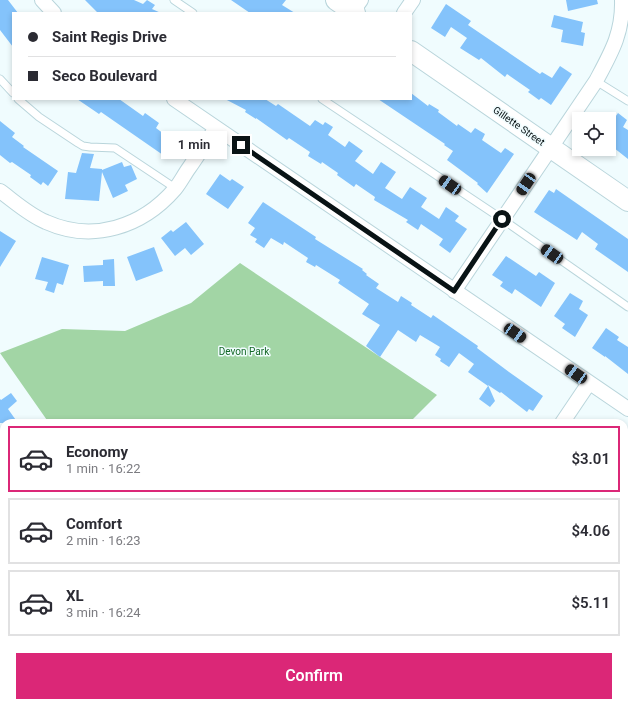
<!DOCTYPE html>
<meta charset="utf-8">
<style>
body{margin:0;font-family:Roboto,sans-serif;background:#f2f2f3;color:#2b2b33;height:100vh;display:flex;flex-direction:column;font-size:15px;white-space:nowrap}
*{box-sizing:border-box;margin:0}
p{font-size:13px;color:#7c7c81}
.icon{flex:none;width:22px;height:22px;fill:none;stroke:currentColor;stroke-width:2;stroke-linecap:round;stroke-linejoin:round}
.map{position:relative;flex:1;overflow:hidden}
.sheet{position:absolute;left:0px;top:419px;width:628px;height:288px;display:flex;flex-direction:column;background:#fff;border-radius:12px 12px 0 0;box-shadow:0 2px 6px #0003}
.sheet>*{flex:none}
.top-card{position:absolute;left:12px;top:12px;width:400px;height:88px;border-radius:0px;box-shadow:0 2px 6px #0003;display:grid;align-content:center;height:88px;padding:0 16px;background:#fff}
.tools{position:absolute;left:572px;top:112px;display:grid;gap:8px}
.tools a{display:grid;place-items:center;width:44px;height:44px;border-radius:0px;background:#fff;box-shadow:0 2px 6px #0003;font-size:20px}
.end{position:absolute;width:18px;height:18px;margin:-9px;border:5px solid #091315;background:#fff;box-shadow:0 0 0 2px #fff}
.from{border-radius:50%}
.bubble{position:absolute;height:28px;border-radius:0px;background:#fff;box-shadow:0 2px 6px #0003;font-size:13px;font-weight:600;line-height:28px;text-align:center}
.car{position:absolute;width:12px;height:24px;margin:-12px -6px;border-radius:5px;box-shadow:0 0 3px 1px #0007;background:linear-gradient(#222 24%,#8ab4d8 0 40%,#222 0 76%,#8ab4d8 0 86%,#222 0)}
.top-card b{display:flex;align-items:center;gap:14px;height:38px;font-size:15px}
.top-card b+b{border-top:1px solid #e1e1e2}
.top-card i{width:10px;height:10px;background:#2b2b33}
ul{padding:7px 0 0;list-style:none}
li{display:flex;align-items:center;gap:12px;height:66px;margin:0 8px 6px;padding:0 8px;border:2px solid #e1e1e2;border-radius:0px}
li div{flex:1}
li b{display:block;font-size:15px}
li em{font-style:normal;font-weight:600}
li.on{border-color:#db2777}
li>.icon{width:36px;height:36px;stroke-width:1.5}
.cta{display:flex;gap:8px;margin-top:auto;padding:8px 16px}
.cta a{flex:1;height:46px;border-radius:0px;background:#db2777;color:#fff;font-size:16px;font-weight:600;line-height:46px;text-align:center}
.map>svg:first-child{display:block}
.green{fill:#a2d5a5}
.building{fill:#84c3fb}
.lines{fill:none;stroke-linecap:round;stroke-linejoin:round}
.lane-casing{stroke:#b9d5db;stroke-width:9}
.street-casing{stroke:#b9d5db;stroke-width:16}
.secondary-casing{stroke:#b9d5db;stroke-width:22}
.lane{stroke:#fff;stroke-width:7}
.street{stroke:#fff;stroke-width:14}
.secondary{stroke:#fff;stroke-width:20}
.route{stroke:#091315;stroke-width:5}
.labels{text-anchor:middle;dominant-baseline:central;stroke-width:3;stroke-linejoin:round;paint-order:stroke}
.street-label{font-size:10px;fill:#091315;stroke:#f0fcfe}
.park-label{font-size:10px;fill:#156827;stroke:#f0fcfe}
</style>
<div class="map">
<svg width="628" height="707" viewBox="0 0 628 707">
<rect width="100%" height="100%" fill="#f0fcfe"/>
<path class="green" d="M240,263L437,395L409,423H49L0,353L62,329L125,331L191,303Z
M624,515L628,516V695L624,699Z
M4,582V703H620L617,707H0V583Z"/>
<path class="building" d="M0,0H8L18,13H13V47L0,30Z
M85,0H134L143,4L147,0L155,5L152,9L161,13H98Z
M231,0H286L282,5L295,13H250Z
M566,0H597L598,4L568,11Z
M446,4L471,21L468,25L540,74L542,72L552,78L560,66L572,74L551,105L541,98L539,100L528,92L530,90L507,74L505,77L481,58L479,60L460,48L467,38L451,27L445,37L431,28Z
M554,15L583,22L581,32L585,33L583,46L561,42L563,30L551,27Z
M411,93L428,106L429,104L439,110L438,112L457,126L458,124L471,133L475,128L485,134L482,140L501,153L505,148L514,154L487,193L477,184L478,183L447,160L453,151L444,145L445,144L378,99H411Z
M77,99H119L143,116L145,113L159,123L156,128L164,134L161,138L171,144L163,155L101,112L99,114Z
M225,99H265L276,106L278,104L310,126L315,120L323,125L325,122L333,127L328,135L345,147L349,141L363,151L355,161L373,174L381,162L396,172L385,188L402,199L410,187L427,198L421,207L439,219L446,207L459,216L455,221L467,229L450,253L439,245L443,239L421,224L418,230L406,222L408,220L374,200L375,197L356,184L354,187L337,175L338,173L322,162L321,164L308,156L310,152L289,138L287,140L256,118V119L245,112L246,110Z
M618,113L627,120L623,127L628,130V159L609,144V118L613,120Z
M0,121L15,133L12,137L24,146L23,147L58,171L48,186L43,182L41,185L30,177L31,175L12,162L10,163L0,155Z
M82,153L94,154L90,168L102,169V170L122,162L124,167L131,165L137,179L125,185L128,191L113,198L102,172L99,201L65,199L68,172L76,173Z
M220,174L230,181L232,179L244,187L228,209L206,194Z
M556,189L628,239V272L595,249L598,244L582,232L577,240L534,212L549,190L554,193Z
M263,202L316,237L315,239L363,269L362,270L367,274L366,275L379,284L376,288L398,302L401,296L412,303L411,305L431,318L433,315L478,346L477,348L509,372L543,396L533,411L529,409L527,412L501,392L500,393L488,385L495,401L490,407L479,399L488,386L468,372L474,364L459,353L449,367L440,361L441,359L435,355L440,347L420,335L416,342L398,330L380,357L366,346L380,325L362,314L369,304L338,283L340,280L316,265L315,267L306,262L308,258L284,242L283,245L271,238L264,248L255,242L257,239L250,235L255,228L248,223Z
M186,222L204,244L191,255L185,248L175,256L161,238L171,230L173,232Z
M0,231L16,241L0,267Z
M154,247L163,271L136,281L127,257Z
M506,256L536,276L539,272L555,283L541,307L515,289L512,294L500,286L503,282L492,275Z
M42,257L69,265L63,285L57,283L54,293L45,290L48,282L35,279Z
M114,259L115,286H103V281L84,282L83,266L103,265V260Z
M570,293L583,301L579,309L588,315L575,337L562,328L565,324L554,316Z
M606,328L619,337L617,340L628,347V374L605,356V357L592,348Z
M11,393L17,401L8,409L18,423H0V399L1,400Z"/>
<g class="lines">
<g class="lane-casing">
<path id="lane" d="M174,0L193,13
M0,79L13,93
M596,81L628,101
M18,99L39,117L78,143L83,146L90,147L115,148L175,188
M322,99L502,219L628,307"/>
</g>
<g class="street-casing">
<path id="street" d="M42,0L54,13
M353,11L361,0
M404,13L413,0
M174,99L628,409
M0,191C15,202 29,215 46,222C93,243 142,227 175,189C180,183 184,175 189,168C198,155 207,141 216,128
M454,291L596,81C611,53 623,33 622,0
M562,423L589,383"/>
</g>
<g class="secondary-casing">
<path id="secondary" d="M336,0L355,13
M411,51L628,201
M0,474L4,479
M0,574L4,572"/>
</g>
<use href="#lane" class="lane"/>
<use href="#street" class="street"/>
<use href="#secondary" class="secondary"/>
</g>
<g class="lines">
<path class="route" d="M241,145L454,291L502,219"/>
</g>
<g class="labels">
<g class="street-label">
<text transform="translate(519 126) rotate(35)">Gillette Street</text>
</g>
<g class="park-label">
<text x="244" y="351">Devon Park</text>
</g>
</g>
</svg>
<div class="tools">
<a><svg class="icon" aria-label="locate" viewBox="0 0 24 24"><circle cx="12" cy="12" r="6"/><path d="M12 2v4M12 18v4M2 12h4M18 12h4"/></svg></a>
</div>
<i class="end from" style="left:502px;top:219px"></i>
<i class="end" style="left:241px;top:145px"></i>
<div class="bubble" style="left:161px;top:131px;width:66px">1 min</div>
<i class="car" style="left:526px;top:184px;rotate:214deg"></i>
<i class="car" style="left:450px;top:185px;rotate:304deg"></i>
<i class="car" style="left:552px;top:254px;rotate:305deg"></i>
<i class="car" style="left:515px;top:333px;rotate:124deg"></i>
<i class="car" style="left:576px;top:374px;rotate:305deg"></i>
<div class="top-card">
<b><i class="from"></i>Saint Regis Drive</b>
<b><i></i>Seco Boulevard</b>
</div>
<section class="sheet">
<ul>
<li class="on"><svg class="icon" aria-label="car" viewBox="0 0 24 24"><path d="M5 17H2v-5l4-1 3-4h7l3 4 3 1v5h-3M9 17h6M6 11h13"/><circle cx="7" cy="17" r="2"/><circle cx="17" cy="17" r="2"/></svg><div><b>Economy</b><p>1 min · 16:22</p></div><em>$3.01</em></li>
<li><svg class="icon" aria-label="car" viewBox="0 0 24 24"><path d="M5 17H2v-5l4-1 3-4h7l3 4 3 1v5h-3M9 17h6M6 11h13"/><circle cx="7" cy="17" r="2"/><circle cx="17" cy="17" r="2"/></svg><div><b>Comfort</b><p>2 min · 16:23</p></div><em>$4.06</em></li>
<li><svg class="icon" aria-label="car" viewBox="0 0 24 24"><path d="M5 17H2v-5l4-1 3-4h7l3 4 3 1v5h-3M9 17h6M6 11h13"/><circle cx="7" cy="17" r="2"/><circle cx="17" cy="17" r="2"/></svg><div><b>XL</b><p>3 min · 16:24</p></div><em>$5.11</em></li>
</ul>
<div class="cta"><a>Confirm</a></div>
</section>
</div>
